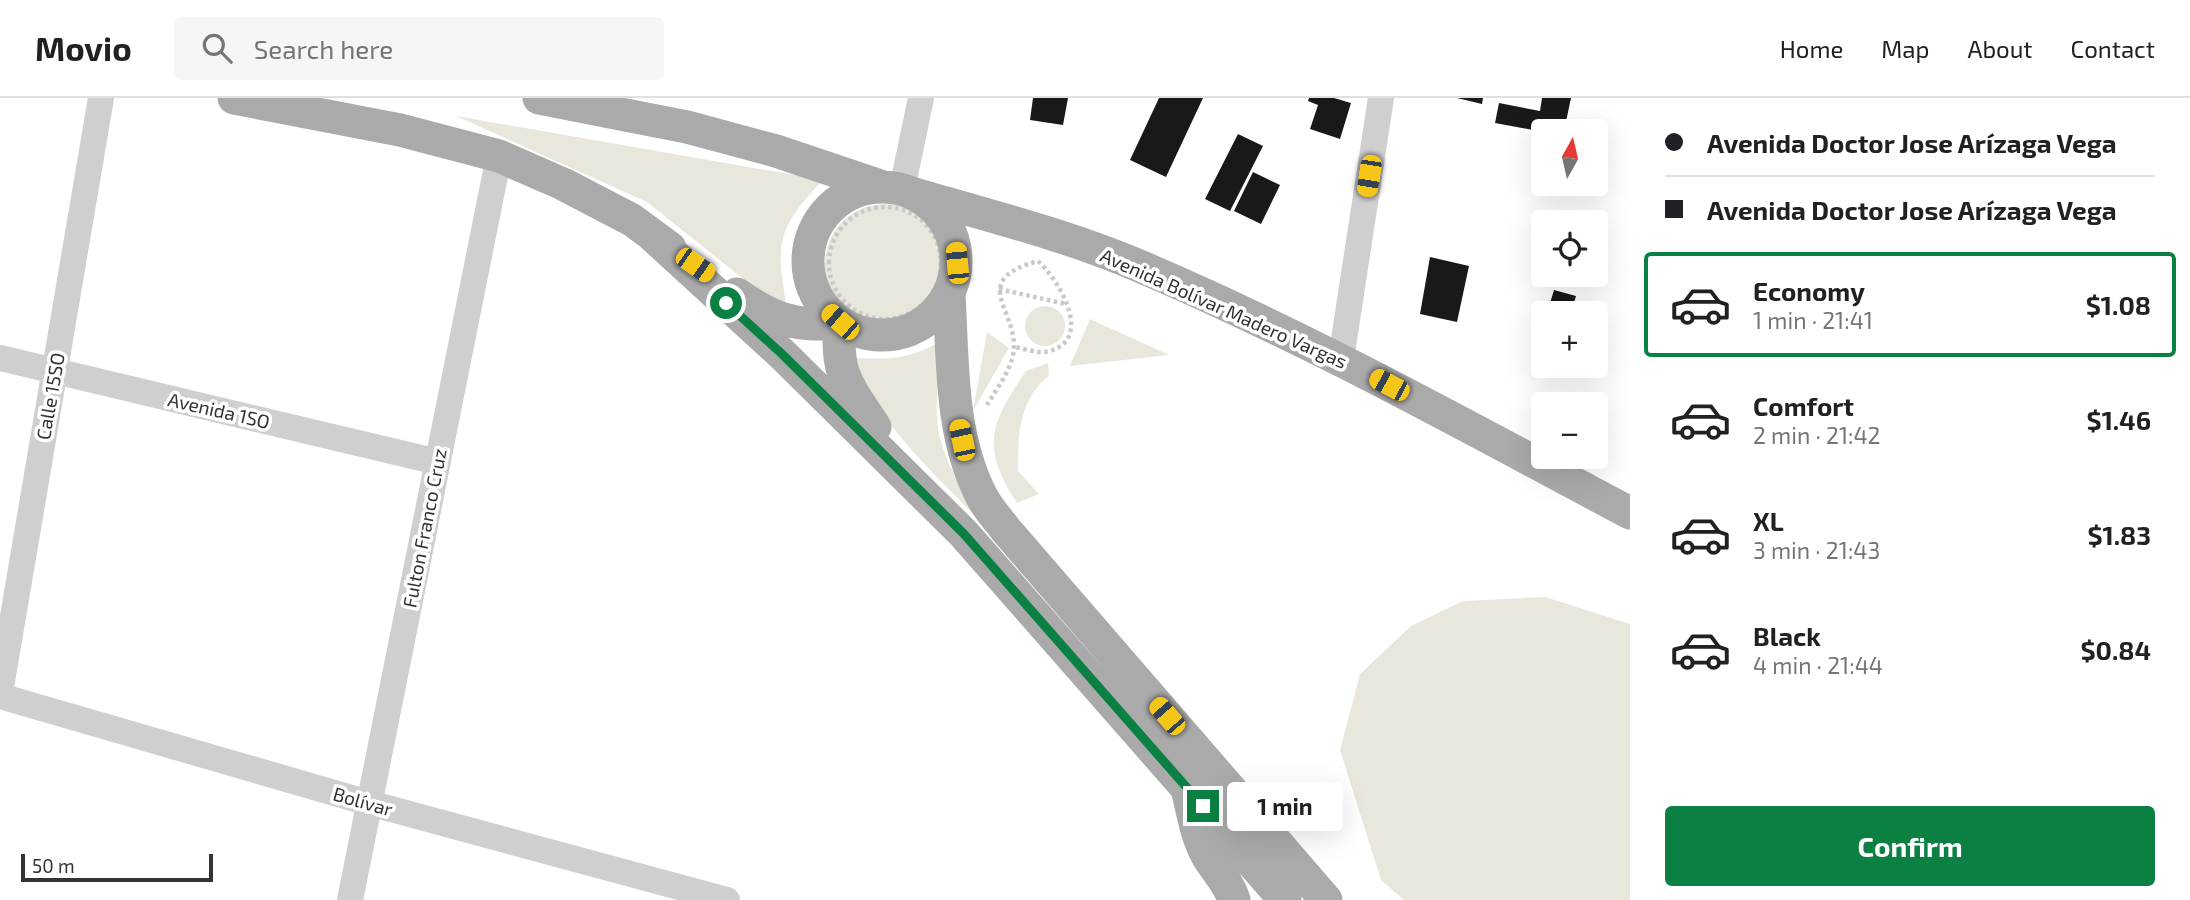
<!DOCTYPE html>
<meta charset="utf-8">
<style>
body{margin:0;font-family:"Exo 2",sans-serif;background:#f6f6f6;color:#202124;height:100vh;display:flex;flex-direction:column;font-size:26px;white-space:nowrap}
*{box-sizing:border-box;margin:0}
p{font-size:23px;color:#757577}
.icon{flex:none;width:38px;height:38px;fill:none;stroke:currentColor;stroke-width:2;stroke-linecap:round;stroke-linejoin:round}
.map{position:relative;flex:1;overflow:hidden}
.details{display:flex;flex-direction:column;background:#fff;width:560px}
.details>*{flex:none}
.top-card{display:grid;align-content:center;height:154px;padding:0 35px;background:#fff}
.needle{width:46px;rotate:8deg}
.controls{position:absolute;left:1531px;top:21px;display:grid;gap:14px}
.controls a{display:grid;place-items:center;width:77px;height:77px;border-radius:7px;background:#fff;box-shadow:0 7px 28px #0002;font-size:35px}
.scale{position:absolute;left:21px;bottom:18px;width:192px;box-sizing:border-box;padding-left:7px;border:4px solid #323232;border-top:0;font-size:19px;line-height:24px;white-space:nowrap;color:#323232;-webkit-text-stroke:5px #fff;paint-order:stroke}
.end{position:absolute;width:32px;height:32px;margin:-16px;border:9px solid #0b8043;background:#fff;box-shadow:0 0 0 4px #fff}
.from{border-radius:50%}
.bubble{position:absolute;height:49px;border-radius:7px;background:#fff;box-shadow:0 7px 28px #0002;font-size:23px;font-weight:700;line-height:49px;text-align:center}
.car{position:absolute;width:21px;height:42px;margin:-21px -10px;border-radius:9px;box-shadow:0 0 5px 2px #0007;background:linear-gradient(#f5c518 24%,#345 0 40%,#f5c518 0 76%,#345 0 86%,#f5c518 0)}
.top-card b{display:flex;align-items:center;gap:24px;height:66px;font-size:26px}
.top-card b+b{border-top:2px solid #e0e0e0}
.top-card i{width:18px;height:18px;background:#202124}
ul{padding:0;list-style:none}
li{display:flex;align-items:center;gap:21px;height:105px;margin:0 14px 10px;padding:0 21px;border:4px solid transparent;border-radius:7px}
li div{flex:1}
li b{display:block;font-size:26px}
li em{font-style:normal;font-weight:700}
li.current{border-color:#0b8043}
li>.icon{width:63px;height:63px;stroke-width:1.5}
.button{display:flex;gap:14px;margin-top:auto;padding:14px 35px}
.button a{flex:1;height:80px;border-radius:7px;background:#0b8043;color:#fff;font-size:28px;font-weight:700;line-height:80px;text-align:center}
header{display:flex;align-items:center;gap:42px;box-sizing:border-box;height:98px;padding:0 35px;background:#fff;border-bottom:2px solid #e0e0e0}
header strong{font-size:33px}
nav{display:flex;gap:38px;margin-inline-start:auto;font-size:24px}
.search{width:490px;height:63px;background:#f6f6f6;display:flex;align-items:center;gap:18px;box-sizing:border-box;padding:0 24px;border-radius:7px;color:#757577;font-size:26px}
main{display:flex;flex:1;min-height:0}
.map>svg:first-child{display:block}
.green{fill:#e9e7db}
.building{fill:#191919}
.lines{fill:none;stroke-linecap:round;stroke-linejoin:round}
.path{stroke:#c9c9c9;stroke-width:4.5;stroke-dasharray:3.5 3.5;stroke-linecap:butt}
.minor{stroke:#cfcfcf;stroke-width:26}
.major{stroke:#aaa;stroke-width:33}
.route{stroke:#0b8043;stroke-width:9}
.labels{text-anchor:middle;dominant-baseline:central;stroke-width:7;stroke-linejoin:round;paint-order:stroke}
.street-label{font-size:19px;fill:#323232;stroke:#fff}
</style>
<header>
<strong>Movio</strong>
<div class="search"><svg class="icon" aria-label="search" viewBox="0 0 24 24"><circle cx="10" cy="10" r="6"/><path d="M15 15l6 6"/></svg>Search here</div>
<nav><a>Home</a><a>Map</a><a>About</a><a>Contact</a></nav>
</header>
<main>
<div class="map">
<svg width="1630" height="802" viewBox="0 0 1630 802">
<rect width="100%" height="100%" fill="#fff"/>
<path class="green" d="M456,18L823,82C777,130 775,145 787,210L766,199L647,104Z
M825 166a60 60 0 1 1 120 0a60 60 0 1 1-120 0Z
M1025 228a20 20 0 1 1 40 0a20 20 0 1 1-40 0Z
M1090,221L1169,257L1070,268Z
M987,234L1009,250L973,313Z
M945,241C940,273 932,308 940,340C947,368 964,394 977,420C944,385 858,306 857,260C895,262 912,260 945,241Z
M1048,265L1049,278C1020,299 1017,339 1018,373L1039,396L1017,405C980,349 990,326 1026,273Z
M1545,499L1630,526V802H1404L1381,782L1340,652L1360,576L1411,528L1463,503Z"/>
<path class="building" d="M1033,0H1068L1063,27L1030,22Z
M1159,0H1203L1166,79L1130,62Z
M1309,0H1334L1351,5L1340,41L1310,31L1318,7L1308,3Z
M1457,0H1483L1482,6Z
M1542,0H1571L1564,33L1544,34L1495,25L1499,5L1540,13Z
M1238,36L1263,48L1230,113L1205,101Z
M1253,74L1280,87L1261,126L1234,113Z
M1430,159L1469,168L1457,224L1420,216Z
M1554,192L1576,198L1571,215H1547Z
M1543,232H1544V260L1535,258Z"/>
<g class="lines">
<path class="path" d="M829 165a56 56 0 1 1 112 0a56 56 0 1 1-112 0Z
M999,191L1066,206
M987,307C997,290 1014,269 1014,248C1014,209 970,182 1038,163C1057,180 1093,237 1053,252C1041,257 1026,251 1014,249"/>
<path class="minor" d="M902,91L921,0
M0,260L438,364
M1341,261L1381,0
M0,595L101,0
M0,598L369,705L727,802
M350,802L499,58"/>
<path class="major" d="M234,0L400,32L499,58L563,86L632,122L670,150
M539,0L687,29L776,53L880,88
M808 163a74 74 0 1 1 148 0a74 74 0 1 1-148 0Z
M915,96C990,118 1066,137 1137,167C1307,239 1468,329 1630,415
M652,137L782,256L964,436L1285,802
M737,196C771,220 799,231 840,224C835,276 848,288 875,329
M949,197C953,264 950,336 981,397C987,410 998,421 1006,432L1326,802
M1188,695C1193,716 1197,740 1208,759C1217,774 1229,785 1234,802"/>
</g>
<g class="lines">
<path class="route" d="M726,205L782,256L964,436L1203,708"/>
</g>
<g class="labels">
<g class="street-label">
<text transform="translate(1224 210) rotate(24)">Avenida Bolívar Madero Vargas</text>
<text transform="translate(50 298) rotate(-80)">Calle 15SO</text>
<text transform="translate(219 312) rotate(13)">Avenida 1SO</text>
<text transform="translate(424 430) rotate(-79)">Fulton Franco Cruz</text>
<text transform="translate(363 703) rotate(16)">Bolívar</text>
</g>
</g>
</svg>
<div class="controls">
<a><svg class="needle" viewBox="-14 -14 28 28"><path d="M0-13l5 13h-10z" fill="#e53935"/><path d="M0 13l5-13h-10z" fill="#757577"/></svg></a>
<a><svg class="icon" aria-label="locate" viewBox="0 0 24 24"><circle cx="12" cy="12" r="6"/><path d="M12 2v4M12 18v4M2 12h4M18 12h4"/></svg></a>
<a>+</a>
<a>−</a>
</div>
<div class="scale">50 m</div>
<i class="end from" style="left:726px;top:205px"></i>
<i class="end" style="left:1203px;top:708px"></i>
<div class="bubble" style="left:1227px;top:684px;width:116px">1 min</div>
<i class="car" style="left:1369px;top:78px;rotate:189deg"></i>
<i class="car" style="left:957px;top:165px;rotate:355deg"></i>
<i class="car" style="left:695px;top:167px;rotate:125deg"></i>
<i class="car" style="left:840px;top:224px;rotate:311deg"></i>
<i class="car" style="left:1389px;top:287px;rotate:298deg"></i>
<i class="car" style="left:962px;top:342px;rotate:348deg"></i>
<i class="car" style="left:1167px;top:618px;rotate:319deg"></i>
</div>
<section class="details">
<div class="top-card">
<b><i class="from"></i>Avenida Doctor Jose Arízaga Vega</b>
<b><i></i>Avenida Doctor Jose Arízaga Vega</b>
</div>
<ul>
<li class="current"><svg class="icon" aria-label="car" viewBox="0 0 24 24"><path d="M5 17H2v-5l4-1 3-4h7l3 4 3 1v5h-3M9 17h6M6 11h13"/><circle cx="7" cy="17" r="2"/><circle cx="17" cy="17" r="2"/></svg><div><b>Economy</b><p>1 min · 21:41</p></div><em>$1.08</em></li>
<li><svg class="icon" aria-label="car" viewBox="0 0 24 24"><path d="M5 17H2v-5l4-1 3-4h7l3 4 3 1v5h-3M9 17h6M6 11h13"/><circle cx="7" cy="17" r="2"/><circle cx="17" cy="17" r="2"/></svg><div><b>Comfort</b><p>2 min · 21:42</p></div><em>$1.46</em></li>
<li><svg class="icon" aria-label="car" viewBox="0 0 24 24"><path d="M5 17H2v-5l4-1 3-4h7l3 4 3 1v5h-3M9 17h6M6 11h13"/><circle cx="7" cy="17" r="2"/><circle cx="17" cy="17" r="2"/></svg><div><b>XL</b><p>3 min · 21:43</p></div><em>$1.83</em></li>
<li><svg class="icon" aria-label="car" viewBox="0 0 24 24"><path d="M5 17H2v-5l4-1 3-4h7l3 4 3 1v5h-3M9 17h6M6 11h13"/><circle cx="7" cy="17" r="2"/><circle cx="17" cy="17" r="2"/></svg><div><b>Black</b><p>4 min · 21:44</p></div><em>$0.84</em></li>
</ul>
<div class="button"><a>Confirm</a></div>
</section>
</main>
